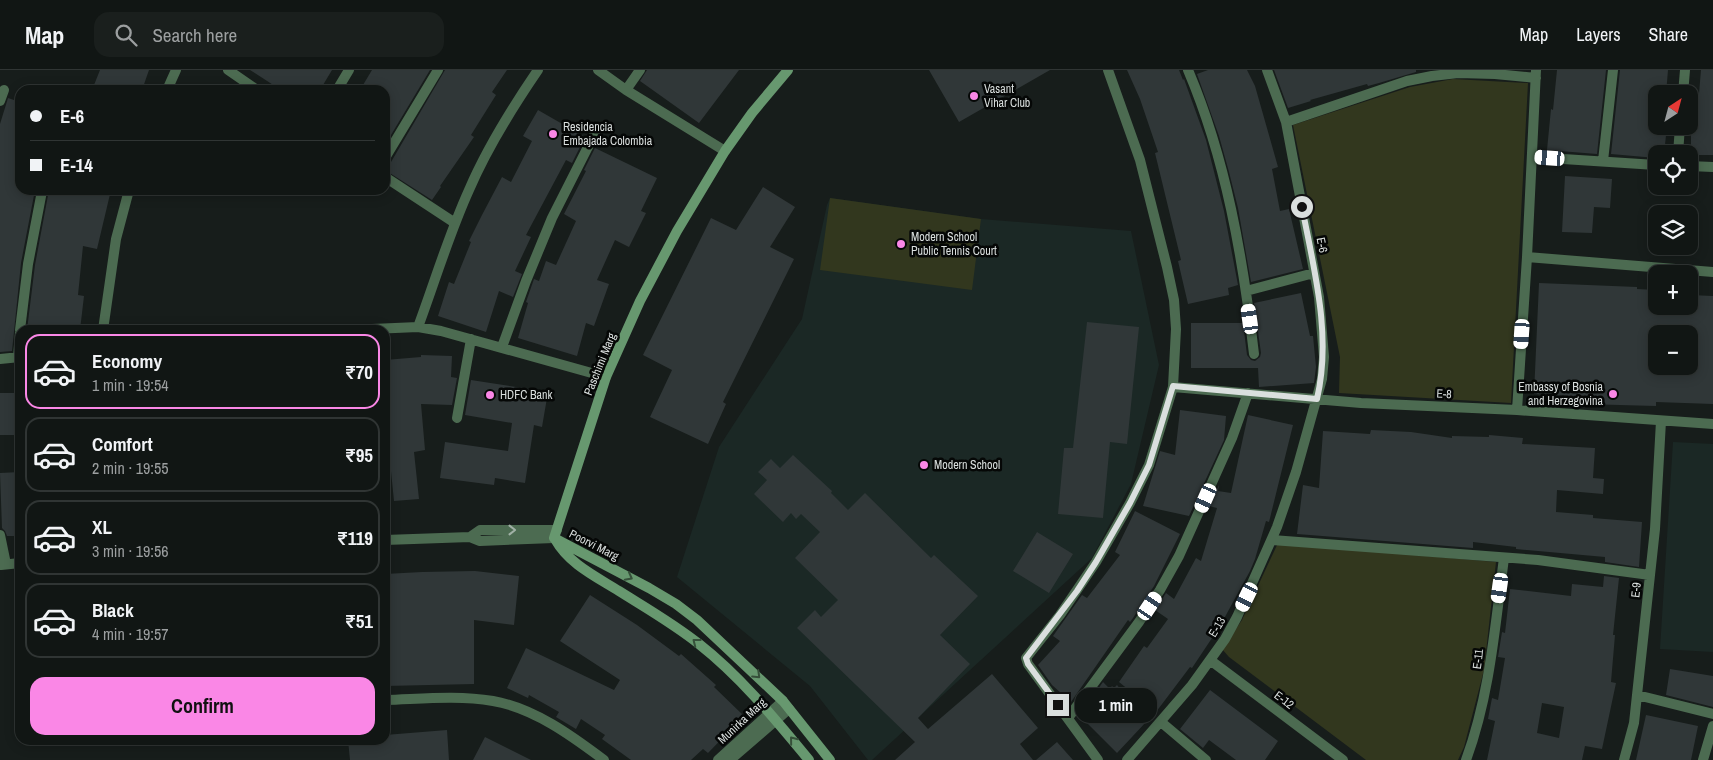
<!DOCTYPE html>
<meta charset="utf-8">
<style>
body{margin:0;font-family:"Archivo Narrow",sans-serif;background:#1a1f1d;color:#f1f3f6;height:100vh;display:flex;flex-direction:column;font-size:19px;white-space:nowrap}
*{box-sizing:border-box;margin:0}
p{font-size:16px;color:#9c9fa0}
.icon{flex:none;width:28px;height:28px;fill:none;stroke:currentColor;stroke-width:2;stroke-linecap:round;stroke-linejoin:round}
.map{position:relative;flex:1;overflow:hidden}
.drawer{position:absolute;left:15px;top:255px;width:375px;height:420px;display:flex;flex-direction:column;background:#111614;border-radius:15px;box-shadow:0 2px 12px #0003,0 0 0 1px #303534}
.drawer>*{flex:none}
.hud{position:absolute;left:15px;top:15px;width:375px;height:110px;border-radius:15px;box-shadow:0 2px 12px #0003,0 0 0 1px #303534;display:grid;align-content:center;height:110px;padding:0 15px;background:#111614}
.needle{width:32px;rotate:36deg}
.tools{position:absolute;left:1648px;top:15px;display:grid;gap:10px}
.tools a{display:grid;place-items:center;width:50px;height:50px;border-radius:10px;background:#111614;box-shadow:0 2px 12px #0003,0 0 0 1px #303534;font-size:25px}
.end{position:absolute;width:22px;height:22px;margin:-11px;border:6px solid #dadfde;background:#111;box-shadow:0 0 0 2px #111}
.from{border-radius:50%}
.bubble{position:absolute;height:35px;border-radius:15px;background:#111614;box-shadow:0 2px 12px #0003,0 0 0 1px #303534;font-size:16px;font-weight:700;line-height:35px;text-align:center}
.car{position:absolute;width:15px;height:30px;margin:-15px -8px;border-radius:6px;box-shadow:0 0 4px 1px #0007;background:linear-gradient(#fff 24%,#345 0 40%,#fff 0 76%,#345 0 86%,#fff 0)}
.hud b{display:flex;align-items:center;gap:18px;height:48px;font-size:19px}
.hud b+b{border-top:1px solid #303534}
.hud i{width:12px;height:12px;background:#f1f3f6}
ul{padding:9px 0 0;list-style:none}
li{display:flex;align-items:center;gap:15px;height:75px;margin:0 10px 8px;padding:0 5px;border:2px solid #303534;border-radius:15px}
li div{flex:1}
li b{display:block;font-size:19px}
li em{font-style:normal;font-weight:700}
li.on{border-color:#fa87e6}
li>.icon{width:45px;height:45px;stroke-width:1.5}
.button{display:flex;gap:10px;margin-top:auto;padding:10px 15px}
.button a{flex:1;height:58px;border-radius:15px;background:#fa87e6;color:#111;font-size:20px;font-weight:700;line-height:58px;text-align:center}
header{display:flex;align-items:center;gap:30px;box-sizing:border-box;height:70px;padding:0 25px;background:#111614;border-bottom:1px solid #303534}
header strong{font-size:24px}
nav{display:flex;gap:28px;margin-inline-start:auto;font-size:18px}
.search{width:350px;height:45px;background:#1a1f1d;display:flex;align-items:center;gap:12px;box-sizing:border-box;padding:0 18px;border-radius:15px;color:#9c9fa0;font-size:19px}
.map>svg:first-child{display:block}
.built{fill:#1b2825}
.green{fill:#32371e}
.building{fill:#303738;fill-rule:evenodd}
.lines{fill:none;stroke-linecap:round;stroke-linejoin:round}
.minor{stroke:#4c6b51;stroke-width:10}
.tertiary{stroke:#4c6b51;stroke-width:10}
.secondary{stroke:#67986f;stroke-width:10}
.oneway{stroke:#a1b1a6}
.oneway2{stroke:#36503a}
.route{stroke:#dadfde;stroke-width:6}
.poi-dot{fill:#fa87e6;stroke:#050706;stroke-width:2}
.labels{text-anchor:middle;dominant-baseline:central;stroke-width:5;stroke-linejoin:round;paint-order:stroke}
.poi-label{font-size:12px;fill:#dadfde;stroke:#050706;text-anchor:start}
.street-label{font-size:12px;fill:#dadfde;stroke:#050706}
</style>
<header>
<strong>Map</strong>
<div class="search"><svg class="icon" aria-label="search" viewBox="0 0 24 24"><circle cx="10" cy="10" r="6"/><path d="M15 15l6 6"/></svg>Search here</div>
<nav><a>Map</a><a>Layers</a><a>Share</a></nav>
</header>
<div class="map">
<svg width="1713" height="690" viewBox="0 0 1713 690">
<rect width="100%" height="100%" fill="#171d1b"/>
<path class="built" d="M830,128L981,149L1131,161L1159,295L1131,414L1092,488L872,690H868L810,616L677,507L719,377L802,249L827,135Z
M1673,372L1713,374V582L1660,579Z"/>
<path class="green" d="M1453,9L1528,13L1511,333L1339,323L1340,287L1293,55L1410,17Z
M830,128L981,149L972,220L820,200Z
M1278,473L1496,492L1484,600L1464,677L1458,690H1366L1229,587L1222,579L1242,550Z"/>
<path class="building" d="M100,0H149L142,20H92Z
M250,0H332L320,20H281Z
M372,0H430L385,75V20H360Z
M445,0H507L492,22L496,25L471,65L474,67L440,116L441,117L432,130L385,100V95L391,92Z
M647,0H739L699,53L640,11Z
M929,0H1050L959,52Z
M1127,0H1179L1183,10L1184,9L1206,70L1224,141L1238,215L1228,218L1229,225L1188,234L1178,191L1181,190L1155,83L1158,82L1140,29Z
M1208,0H1247L1255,16L1278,97L1272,99L1280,141L1289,139L1303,199L1251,212L1238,138L1229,102L1219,66L1197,4Z
M1274,0H1416V2L1379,13L1368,16L1367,14L1310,30L1311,31L1288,38Z
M1557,0H1606L1597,84L1547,80L1551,39L1553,40Z
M1620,0H1668L1666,24H1656V56H1667L1664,84H1656V88L1611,84Z
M1701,0H1713V85H1691V47H1697Z
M8,28L20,32V120H35L21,193L12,281L0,282V54Z
M538,40L585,67L572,93L566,90L526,165L531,167L515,201L522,204L513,227L499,221L486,262L438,246L449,212L454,214L471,172L469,171L482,145L502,107L511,112L532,71L523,66Z
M595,78L657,108L641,141L646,143L629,177L615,170L597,210L609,214L594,256L586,253L577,286L518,268L528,233L526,232L534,209L539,211L546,191L556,195L576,151L564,144L586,101L584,100Z
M1565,106L1612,109L1610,138L1594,137L1592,163L1562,162Z
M763,117L795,137L770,177L794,189L723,332L726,334L708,374L650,347L672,300L643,285L711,148L736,160Z
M49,120H111L97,179L83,176L78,225L84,226L80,260H27L35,195Z
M1539,213L1637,217V219L1656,220V236H1690V225L1713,226V334L1656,332V336L1583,334V327L1534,324ZM1656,264H1689V296H1656Z
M1301,223L1310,266H1313L1316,297L1314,313L1259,317L1258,298H1191V253H1243L1247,285L1251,290L1255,291L1260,287L1261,283L1254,233Z
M1087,252L1139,257L1127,374L1110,372L1103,448L1058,444L1064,378H1073Z
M421,285L452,286L451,307L457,308L452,335L421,334L425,380L414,382L419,429L394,431L385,342V290L421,287Z
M471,310L548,322L542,357L534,355L525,413L495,408L494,415L440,408L445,372L508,381L512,353L465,345Z
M0,323H20V365H0Z
M1180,340L1226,346L1224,370L1189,446L1143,436L1160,381L1175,385Z
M1248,345L1293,355L1269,452L1266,451L1255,489L1250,501L1220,556L1192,598L1190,597L1156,642L1119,612L1144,576L1147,578L1168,549L1155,540L1166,523L1174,529L1196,488L1201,491L1217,438L1209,436L1219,415L1218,421L1231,423Z
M1371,360L1411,362L1452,368V366L1489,367V365L1523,368L1522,374L1595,378L1593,408L1604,409L1603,424L1557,420L1556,442L1593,445V448L1642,452L1639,497L1605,492V487L1516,479V477L1473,472V478L1297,464L1303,415L1319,418L1323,361L1370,364Z
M793,385L832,421L831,423L848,440L865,423L931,488L934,485L978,526L940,565L970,594L918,648L928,659L992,604L1038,658L1020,674L1033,690H895L915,672L797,558L815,540L821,547L838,530L795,488L820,462L801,444L796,449L791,443L783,452L754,424L767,410L758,402L771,389L780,398Z
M20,402V466H7L5,461L2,458L0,403Z
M1135,441L1180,464L1154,516L1133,548L1130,552L1128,550L1071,632L1052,615L1038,595L1060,571L1053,566L1082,525L1087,528L1120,485L1115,482Z
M1037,462L1073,484L1049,523L1013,501Z
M475,501L519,506L514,555L474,550V614L385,616V504L422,502Z
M1604,506L1619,508L1613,565H1615L1611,612L1616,613L1602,679L1585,676L1582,690H1487L1495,651L1488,649L1492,628L1498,630L1505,588L1498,587L1502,562L1505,563L1510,519L1571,526L1572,514L1603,517ZM1542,633L1564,637L1559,668L1537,663Z
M590,525L637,555L679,586L681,584L716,615L714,617L744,646L708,683L703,679L691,690H631L602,669L605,665L581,649L576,659L556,647L559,642L529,625L528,628L507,618L526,578L614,620L620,610L560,571Z
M1670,599L1713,606V637L1666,625Z
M1103,612L1110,619L1112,616L1114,618L1117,615L1146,652L1117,683L1082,648L1085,644L1082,641Z
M1210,620L1278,671L1265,690H1236L1209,670L1203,678L1180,659Z
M1646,645L1698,656L1691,690H1636Z
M447,660L449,690H350L348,670H385V665Z
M485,667L531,690H473Z
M1057,672L1073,690H1036Z"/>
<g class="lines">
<path class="minor" d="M228,0L257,20
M598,0L626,20L725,81
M1188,0C1226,89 1243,188 1254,284
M167,20L176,0
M337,20L349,0
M626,20L640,0
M1683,24L1685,0
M0,31L4,20
M1286,52L1407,11L1432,6L1458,3L1495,4L1536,8
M1678,84L1680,56
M1532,87L1656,95
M385,88L438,0
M1603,91L1613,0
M1689,96L1713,97
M385,107L455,153
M1527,187L1713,202
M1246,221L1314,203
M418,257C435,211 449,164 469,120C487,78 512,38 538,0
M20,260L28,194L42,121
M103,260L116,169L129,120
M349,260L418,257L441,261L606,307
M502,277L526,211L552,148L595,63
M18,287L20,263
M0,289L20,287
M1173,317L1361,333L1517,340L1713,354
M1517,340L1527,187L1536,0
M457,348L471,269
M0,465L6,494
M470,467L480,460H557
M385,470L470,467L480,471L554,468
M1272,470L1538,490L1650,505
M1,495L20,493
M1210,590L1343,690
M1637,625L1713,644
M385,630C421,629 457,625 493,631C534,638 572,666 604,690
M1068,648L1139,552L1160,520L1179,486L1232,368L1248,323
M1161,652L1206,690
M1098,690L1028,594L1026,588L1060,545L1096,492L1130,433L1149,395L1173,317L1176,259L1174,230L1167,197L1140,90L1108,0
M1127,690L1192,615L1225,569L1237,547L1277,457L1296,402L1322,309L1324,287L1319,227L1286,52L1267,0
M1466,690C1490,625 1495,556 1504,488
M1624,690L1634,653L1637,625L1655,459L1661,351
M1703,690L1713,656"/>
<path class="tertiary" d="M718,690L783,631
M730,690L789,639"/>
<path class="secondary" d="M554,468L606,307L640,231L677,161L725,81L752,43L788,0
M554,468L649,518L676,534L697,550L783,631L830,690
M555,469C569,494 595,506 619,521C646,538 674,554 699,574C741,607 775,649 809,690"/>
</g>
<defs><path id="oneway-chevron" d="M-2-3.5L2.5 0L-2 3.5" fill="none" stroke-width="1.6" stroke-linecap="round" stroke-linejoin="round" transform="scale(1.25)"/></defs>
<use class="oneway" href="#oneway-chevron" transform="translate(512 460)"/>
<g class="oneway2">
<use href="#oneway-chevron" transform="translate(629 507) rotate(28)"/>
<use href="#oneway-chevron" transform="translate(696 572) rotate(-142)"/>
<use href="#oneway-chevron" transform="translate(757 605) rotate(44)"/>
<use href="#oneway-chevron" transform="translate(793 670) rotate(-129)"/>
</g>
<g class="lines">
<path class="route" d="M1058,635L1028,594L1026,588L1077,521L1096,492L1130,433L1149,395L1173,316L1317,329C1332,265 1314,200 1302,137"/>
</g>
<g class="poi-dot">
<circle cx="974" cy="26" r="5"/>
<circle cx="553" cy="64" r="5"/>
<circle cx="901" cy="174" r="5"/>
<circle cx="1613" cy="324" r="5"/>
<circle cx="490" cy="325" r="5"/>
<circle cx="924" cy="395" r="5"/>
</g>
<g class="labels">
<g class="poi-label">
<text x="984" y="19">Vasant<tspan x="984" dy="14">Vihar Club</tspan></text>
<text x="563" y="57">Residencia<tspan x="563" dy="14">Embajada Colombia</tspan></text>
<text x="911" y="167">Modern School<tspan x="911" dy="14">Public Tennis Court</tspan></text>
<text x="1603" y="317" text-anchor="end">Embassy of Bosnia<tspan x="1603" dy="14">and Herzegovina</tspan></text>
<text x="500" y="325">HDFC Bank</text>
<text x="934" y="395">Modern School</text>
</g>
<g class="street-label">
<text transform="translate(1322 175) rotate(79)">E-6</text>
<text transform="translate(600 294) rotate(-68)">Paschimi Marg</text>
<text transform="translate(1444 324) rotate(3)">E-8</text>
<text transform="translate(594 475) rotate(27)">Poorvi Marg</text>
<text transform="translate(1636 520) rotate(-84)">E-9</text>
<text transform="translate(1217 557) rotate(-59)">E-13</text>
<text transform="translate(1478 589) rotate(-83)">E-11</text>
<text transform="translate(1284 630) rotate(37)">E-12</text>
<text transform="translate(742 651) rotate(-43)">Munirka Marg</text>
</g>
</g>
</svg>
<div class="tools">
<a><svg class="needle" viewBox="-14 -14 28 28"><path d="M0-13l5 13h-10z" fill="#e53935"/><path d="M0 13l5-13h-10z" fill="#9c9fa0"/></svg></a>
<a><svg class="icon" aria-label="locate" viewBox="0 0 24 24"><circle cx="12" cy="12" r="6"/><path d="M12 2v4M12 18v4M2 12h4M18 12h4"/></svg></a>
<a><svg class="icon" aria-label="layers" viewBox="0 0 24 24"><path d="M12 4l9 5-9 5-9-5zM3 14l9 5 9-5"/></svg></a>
<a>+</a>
<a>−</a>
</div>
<i class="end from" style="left:1302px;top:137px"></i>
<i class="end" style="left:1058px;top:635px"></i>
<div class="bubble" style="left:1075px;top:618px;width:82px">1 min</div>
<i class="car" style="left:1550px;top:88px;rotate:274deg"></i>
<i class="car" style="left:1250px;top:249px;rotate:352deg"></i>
<i class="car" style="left:1522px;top:264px;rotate:184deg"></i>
<i class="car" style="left:1206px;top:428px;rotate:204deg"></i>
<i class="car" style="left:1500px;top:518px;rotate:188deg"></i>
<i class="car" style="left:1247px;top:527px;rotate:206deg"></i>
<i class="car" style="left:1150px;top:536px;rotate:34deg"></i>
<div class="hud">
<b><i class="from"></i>E-6</b>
<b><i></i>E-14</b>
</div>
<section class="drawer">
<ul>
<li class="on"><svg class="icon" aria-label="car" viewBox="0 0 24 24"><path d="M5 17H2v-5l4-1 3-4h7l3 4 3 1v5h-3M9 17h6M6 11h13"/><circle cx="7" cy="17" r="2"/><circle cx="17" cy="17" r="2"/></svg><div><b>Economy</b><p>1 min · 19:54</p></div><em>₹70</em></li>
<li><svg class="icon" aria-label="car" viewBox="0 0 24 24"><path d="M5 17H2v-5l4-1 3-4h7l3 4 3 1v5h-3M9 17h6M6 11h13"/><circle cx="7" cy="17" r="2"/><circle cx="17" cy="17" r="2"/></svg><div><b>Comfort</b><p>2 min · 19:55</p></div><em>₹95</em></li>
<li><svg class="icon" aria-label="car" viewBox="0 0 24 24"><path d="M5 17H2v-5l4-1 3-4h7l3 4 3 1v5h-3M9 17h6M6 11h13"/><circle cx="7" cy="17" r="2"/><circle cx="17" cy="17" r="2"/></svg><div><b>XL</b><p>3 min · 19:56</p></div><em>₹119</em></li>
<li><svg class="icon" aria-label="car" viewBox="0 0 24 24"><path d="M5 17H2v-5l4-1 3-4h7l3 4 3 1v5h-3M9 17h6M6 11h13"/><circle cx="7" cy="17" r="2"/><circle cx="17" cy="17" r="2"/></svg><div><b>Black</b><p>4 min · 19:57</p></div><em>₹51</em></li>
</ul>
<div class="button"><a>Confirm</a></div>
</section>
</div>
